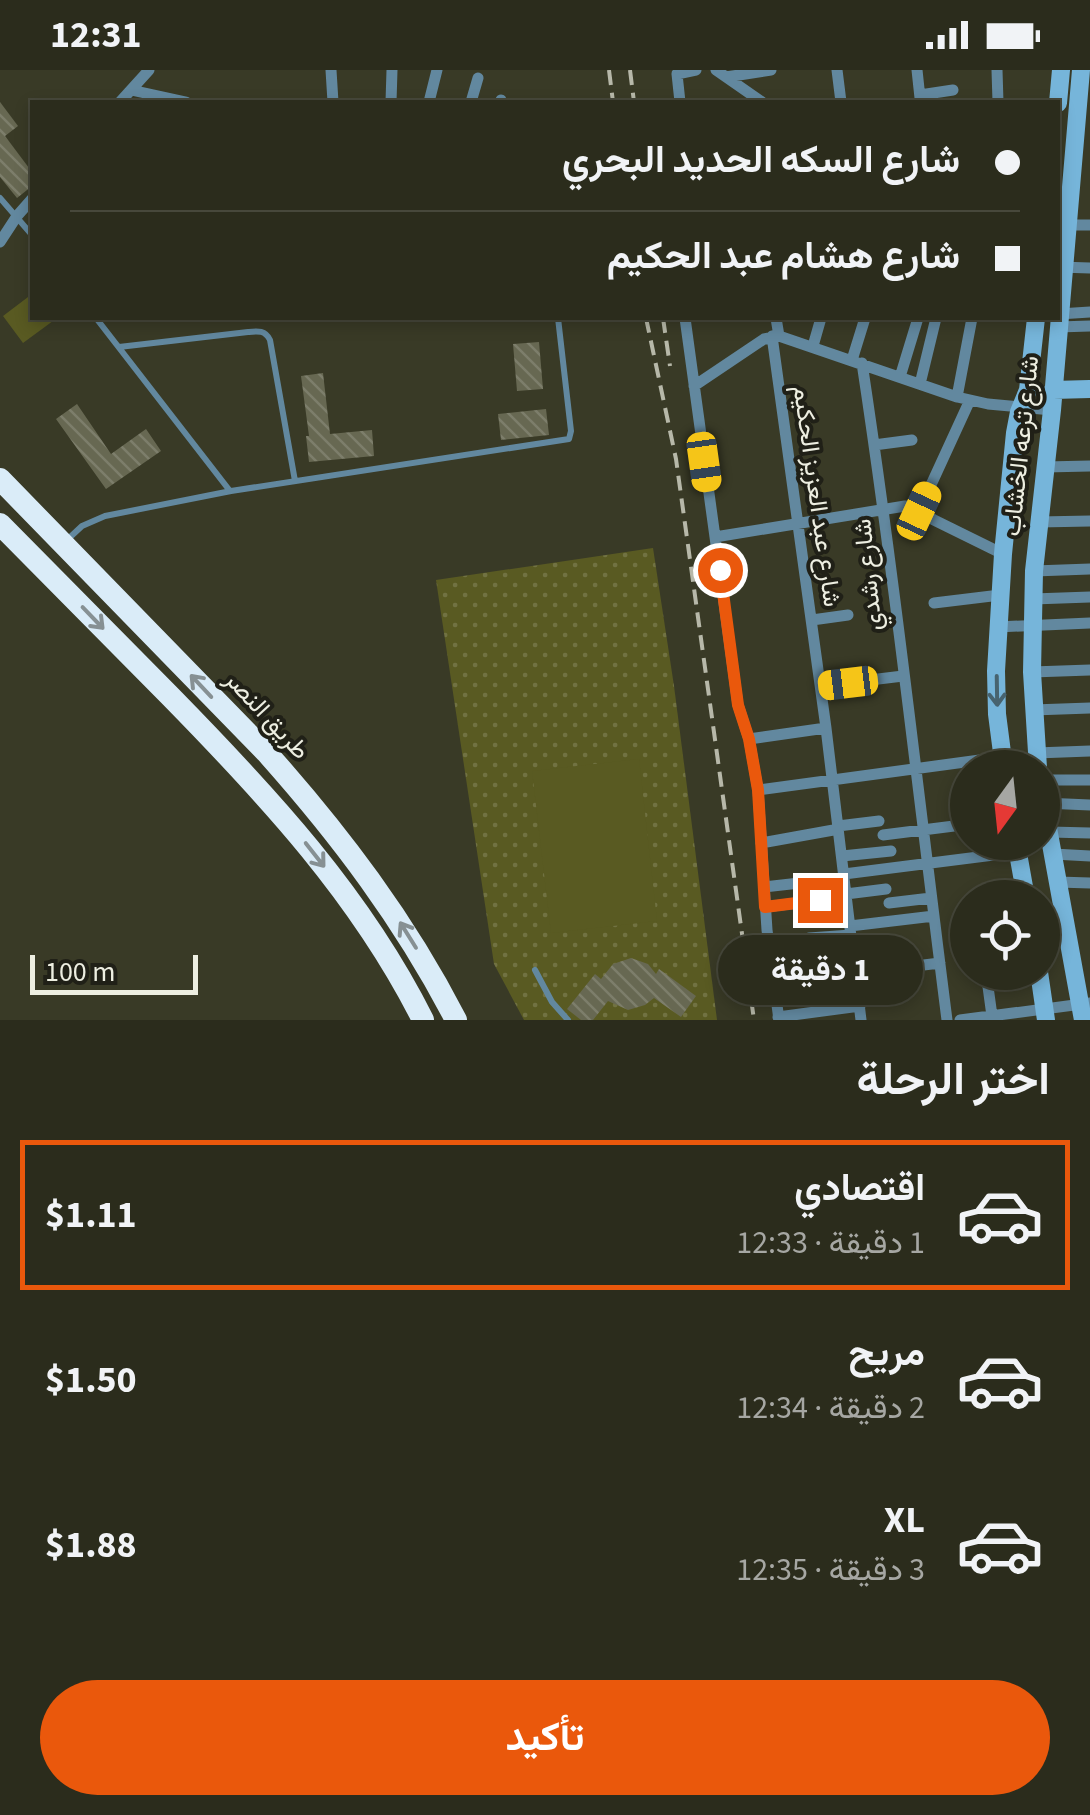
<!DOCTYPE html>
<html lang="ar">
<meta charset="utf-8">
<style>
body{margin:0;font-family:"Source Sans 3",Vazirmatn,sans-serif;background:#373829;color:#f1f3f6;direction:rtl;height:100vh;display:flex;flex-direction:column;font-size:38px;white-space:nowrap}
*{box-sizing:border-box;margin:0}
p{font-size:32px;color:#a6a7a3}
.icon{flex:none;width:55px;height:55px;fill:none;stroke:currentColor;stroke-width:2;stroke-linecap:round;stroke-linejoin:round}
.map{position:relative;height:950px;overflow:hidden;direction:ltr}
.details{display:flex;flex-direction:column;background:#2b2c1c;flex:1}
.details>*{flex:none}
.top-card{position:absolute;left:30px;top:30px;width:1030px;height:220px;border-radius:0px;box-shadow:0 5px 15px #0003,0 0 0 2px #47483b;direction:rtl;display:grid;align-content:center;height:220px;padding:0 40px;background:#2b2c1c}
.needle{width:65px;rotate:195deg}
.tools{position:absolute;left:950px;top:680px;display:grid;gap:20px}
.tools a{display:grid;place-items:center;width:110px;height:110px;border-radius:50%;background:#2b2c1c;box-shadow:0 5px 15px #0003,0 0 0 2px #47483b;font-size:50px}
.scale{position:absolute;left:30px;bottom:25px;width:168px;box-sizing:border-box;padding-left:10px;border:5px solid #edeee1;border-top:0;font-size:28px;line-height:35px;white-space:nowrap;color:#edeee1;-webkit-text-stroke:8px #202017;paint-order:stroke}
.end{position:absolute;width:45px;height:45px;margin:-22px;border:12px solid #ea580c;background:#fff;box-shadow:0 0 0 5px #fff}
.from{border-radius:50%}
.bubble{position:absolute;height:70px;border-radius:35px;background:#2b2c1c;box-shadow:0 5px 15px #0003,0 0 0 2px #47483b;font-size:32px;font-weight:700;line-height:70px;text-align:center;direction:rtl}
.car{position:absolute;width:30px;height:60px;margin:-30px -15px;border-radius:12px;box-shadow:0 0 8px 2px #0007;background:linear-gradient(#f5c518 24%,#345 0 40%,#f5c518 0 76%,#345 0 86%,#f5c518 0)}
.top-card b{display:flex;align-items:center;gap:35px;height:95px;font-size:38px}
.top-card b+b{border-top:2px solid #47483b}
.top-card i{width:25px;height:25px;background:#f1f3f6}
ul{padding:0;list-style:none}
li{display:flex;align-items:center;gap:30px;height:150px;margin:0 20px 15px;padding:0 20px;border:5px solid transparent;border-radius:0px}
li div{flex:1}
li b{display:block;font-size:38px}
li em{font-style:normal;font-weight:700}
li.on{border-color:#ea580c}
li>.icon{width:90px;height:90px;stroke-width:1.5}
h2{padding:0 40px;font-size:45px;line-height:120px}
.cta{display:flex;gap:20px;margin-top:auto;padding:20px 40px}
.cta a{flex:1;height:115px;border-radius:60px;background:#ea580c;color:#fff;font-size:40px;font-weight:700;line-height:115px;text-align:center}
.status{display:flex;justify-content:space-between;align-items:center;height:70px;padding:0 50px;background:#2b2c1c;direction:ltr}
.status svg{height:28px;fill:currentColor}
.map>svg:first-child{display:block}
.park{fill:url(#park-dots)}
.pitch{fill:#595a22}
.building{fill:url(#building-back-hatch)}
.lines{fill:none;stroke-linecap:round;stroke-linejoin:round}
.lane{stroke:#62889f;stroke-width:6}
.street{stroke:#62889f;stroke-width:11}
.secondary{stroke:#76b5da;stroke-width:18}
.highway{stroke:#daecf8;stroke-width:22}
.rail{stroke:#b7b8a9;stroke-width:4;stroke-dasharray:15 8;stroke-linecap:butt}
.oneway{stroke:#869093}
.oneway2{stroke:#47636f}
.route{stroke:#ea580c;stroke-width:12}
.labels{text-anchor:middle;dominant-baseline:central;stroke-width:8;stroke-linejoin:round;paint-order:stroke}
.street-label{font-size:25px;fill:#edeee1;stroke:#202017}
</style>
<div class="status"><b>12:31</b><svg viewBox="0 0 49 12"><path d="M0 12V9h3v3zM5 12V6h3v6zM10 12V3h3v9zM15 12V0h3v12zM26 1h20v11H26zM47 4h2v5h-2z"/></svg></div>
<div class="map">
<svg width="1090" height="950" viewBox="0 0 1090 950">
<defs>
<pattern id="park-dots" width="8" height="8" patternUnits="userSpaceOnUse" patternTransform="scale(2.5)"><rect width="8" height="8" fill="#595a22"/><path d="M2 2h.1M6 6h.1" fill="none" stroke="#717242" stroke-width="1.8" stroke-linecap="round"/></pattern>
<pattern id="building-back-hatch" width="6" height="6" patternUnits="userSpaceOnUse" patternTransform="scale(2.5)"><rect width="6" height="6" fill="#676852"/><path d="M-1 5l2 2M0 0l6 6M5-1l2 2" fill="none" stroke="#7d7e6b"/></pattern>
</defs>
<rect width="100%" height="100%" fill="#393a26"/>
<path class="park" d="M653,478L674,616L717,950H524L494,894L436,510Z"/>
<path class="pitch" d="M32,224V248H57L23,273L3,246Z
M639,689L657,851L551,863L532,701Z"/>
<path class="building" d="M0,32L18,56L5,66L32,102V116L17,128L0,107Z
M539,272L543,319L517,321L513,274Z
M323,303L330,364L372,360L374,386L309,392L306,366H309L301,306Z
M77,334L111,384L146,359L161,381L106,419L56,349Z
M546,339L549,365L501,370L498,344Z
M631,888L648,894L656,904L659,899L696,926L681,947L654,928L645,935L628,940L608,931L593,950H581L567,939L595,904L601,909L613,894Z"/>
<g class="lines">
<path class="lane" d="M0,128L32,165
M96,248L230,421
M119,277L248,262C258,261 265,260 270,270L295,411
M67,470L82,456L105,446L231,421L569,369L571,361L558,248
M535,900L552,932L568,950"/>
<path class="street" d="M331,0L333,32
M716,0L762,32
M837,0L841,32
M917,0L920,28
M997,0L998,32
M726,7L771,0
M131,20L186,32
M920,25L953,20
M120,32L149,0
M391,32L392,0
M429,32L437,0
M471,32L478,8
M500,32L501,30
M680,32L677,4L696,0
M1067,155H1090
M0,172L17,146L32,129
M1059,197L1090,198
M1059,244L1090,242
M685,248L738,635L749,669L758,720L767,860L779,950
M776,248L779,266
M1058,257L1090,256
M772,266L826,658L861,950
M813,276L821,248
M852,290L865,248
M862,293C895,511 919,731 947,950
M900,307L918,248
M920,314L936,248
M694,316L764,269L779,266L957,327L988,334L1052,340
M957,327L972,248
M874,375L912,370
M1045,397L1090,396
M919,441L970,330
M1039,452L1090,451
M715,467L905,436L915,438L934,450L1003,484
M1034,501L1090,499
M1033,529L1090,527
M934,533L1000,525
M812,550L848,545
M997,557L1090,553
M1032,602L1090,600
M821,616L903,606
M1033,640L1090,638
M749,669L826,658
M1036,683L1090,681
M1042,710H1090
M758,720L1002,687
M1044,733L1090,735
M838,756L879,751
M1050,762L1090,763
M883,765L962,755
M761,773L839,759
M1053,784L1090,786
M842,786L891,781
M844,804L1018,782
M1058,812L1090,813
M764,817L844,808
M846,824L886,819
M889,833L931,828
M765,837L847,827
M850,856L934,846
M809,868L851,865
M899,898L940,893
M986,902L992,946
M773,911L855,902
M778,947L860,936
M960,950L1090,933"/>
<path class="secondary" d="M1058,33L1061,0
M1053,320L1090,319
M1004,698L997,644L996,601L1003,484L1015,363L1019,342L1028,320L1036,248
M1038,698L1032,602L1034,501L1052,340L1081,0
M1042,725L1083,950
M1016,772L1026,828
M1039,902L1046,950"/>
<path class="highway" d="M0,409L266,682C340,765 405,851 456,950
M0,454C57,512 114,570 171,627C267,725 361,826 423,950"/>
<path class="rail" d="M609,0L613,32
M630,0L634,32
M646,248L676,389L754,950
M663,248L670,296"/>
</g>
<defs><path id="oneway-shaft" d="M-6 0H5M1.5-3L5.5 0L1.5 3" fill="none" stroke-width="1.6" stroke-linecap="round" stroke-linejoin="round" transform="scale(2.5)"/></defs>
<g class="oneway">
<use href="#oneway-shaft" transform="translate(93 548) rotate(46)"/>
<use href="#oneway-shaft" transform="translate(201 616) rotate(-133)"/>
<use href="#oneway-shaft" transform="translate(315 785) rotate(52)"/>
<use href="#oneway-shaft" transform="translate(408 865) rotate(-122)"/>
</g>
<use class="oneway2" href="#oneway-shaft" transform="translate(997 621) rotate(89)"/>
<g class="lines">
<path class="route" d="M720,500L738,635L749,669L758,720L765,837L820,830"/>
</g>
<g class="labels">
<g class="street-label">
<text transform="translate(1021 376) rotate(-84)">شارع ترعه الخشاب</text>
<text transform="translate(817 426) rotate(82)">شارع عبد العزيز الحكيم</text>
<text transform="translate(868 505) rotate(-96)">شارع رشدي</text>
<text transform="translate(267 645) rotate(47)">طريق النصر</text>
</g>
</g>
</svg>
<div class="tools">
<a><svg class="needle" viewBox="-14 -14 28 28"><path d="M0-13l5 13h-10z" fill="#e53935"/><path d="M0 13l5-13h-10z" fill="#a6a7a3"/></svg></a>
<a><svg class="icon" aria-label="locate" viewBox="0 0 24 24"><circle cx="12" cy="12" r="6"/><path d="M12 2v4M12 18v4M2 12h4M18 12h4"/></svg></a>
</div>
<div class="scale">100 m</div>
<i class="end from" style="left:720px;top:500px"></i>
<i class="end" style="left:820px;top:830px"></i>
<div class="bubble" style="left:718px;top:865px;width:205px">1 دقيقة</div>
<i class="car" style="left:704px;top:392px;rotate:172deg"></i>
<i class="car" style="left:919px;top:441px;rotate:25deg"></i>
<i class="car" style="left:848px;top:613px;rotate:263deg"></i>
<div class="top-card">
<b><i class="from"></i>شارع السكه الحديد البحري</b>
<b><i></i>شارع هشام عبد الحكيم</b>
</div>
</div>
<section class="details">
<h2>اختر الرحلة</h2>
<ul>
<li class="on"><svg class="icon" aria-label="car" viewBox="0 0 24 24"><path d="M5 17H2v-5l4-1 3-4h7l3 4 3 1v5h-3M9 17h6M6 11h13"/><circle cx="7" cy="17" r="2"/><circle cx="17" cy="17" r="2"/></svg><div><b>اقتصادي</b><p>1 دقيقة · 12:33</p></div><em>$1.11</em></li>
<li><svg class="icon" aria-label="car" viewBox="0 0 24 24"><path d="M5 17H2v-5l4-1 3-4h7l3 4 3 1v5h-3M9 17h6M6 11h13"/><circle cx="7" cy="17" r="2"/><circle cx="17" cy="17" r="2"/></svg><div><b>مريح</b><p>2 دقيقة · 12:34</p></div><em>$1.50</em></li>
<li><svg class="icon" aria-label="car" viewBox="0 0 24 24"><path d="M5 17H2v-5l4-1 3-4h7l3 4 3 1v5h-3M9 17h6M6 11h13"/><circle cx="7" cy="17" r="2"/><circle cx="17" cy="17" r="2"/></svg><div><b>XL</b><p>3 دقيقة · 12:35</p></div><em>$1.88</em></li>
</ul>
<div class="cta"><a>تأكيد</a></div>
</section>
